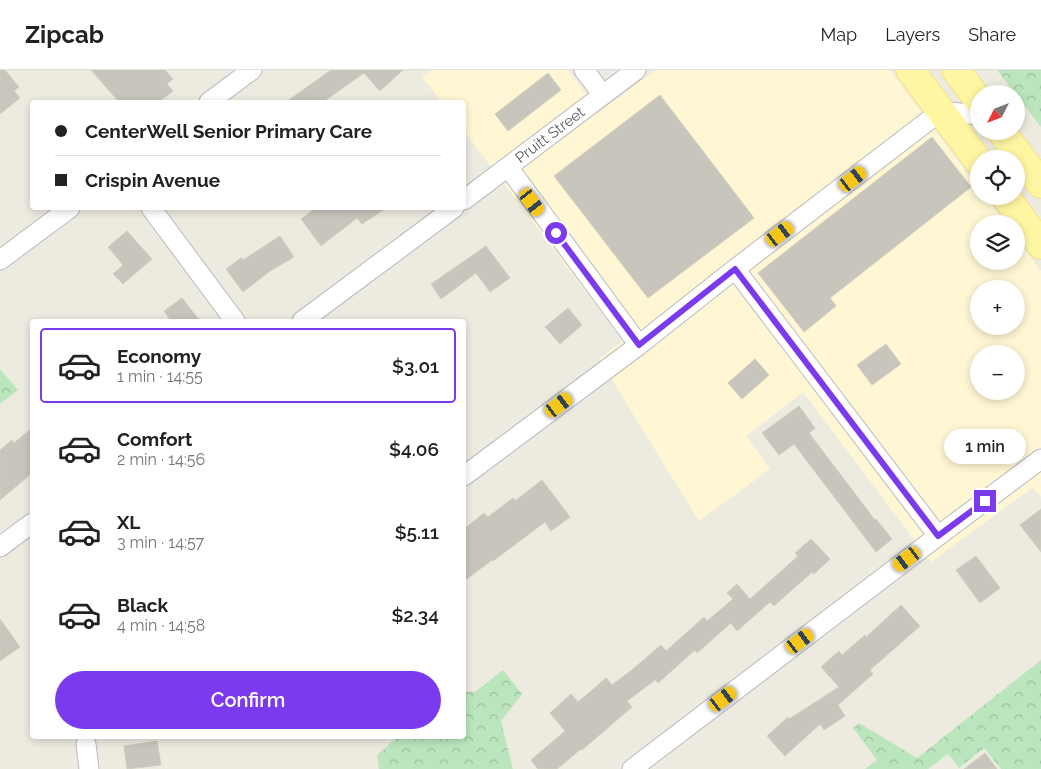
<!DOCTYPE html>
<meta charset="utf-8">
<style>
body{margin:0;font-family:Raleway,sans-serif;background:#f2f2f2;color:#222;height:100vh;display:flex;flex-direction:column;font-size:19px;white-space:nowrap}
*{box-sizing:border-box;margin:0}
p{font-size:16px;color:#767676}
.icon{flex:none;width:28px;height:28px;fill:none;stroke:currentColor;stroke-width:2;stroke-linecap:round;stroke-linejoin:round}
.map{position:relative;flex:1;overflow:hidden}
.details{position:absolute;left:30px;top:249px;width:436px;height:420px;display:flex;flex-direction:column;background:#fff;border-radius:5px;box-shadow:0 2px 8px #0003}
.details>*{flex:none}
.top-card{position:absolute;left:30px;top:30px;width:436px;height:110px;border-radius:5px;box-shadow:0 2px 8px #0003;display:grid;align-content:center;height:110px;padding:0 25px;background:#fff}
.needle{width:32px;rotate:228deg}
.buttons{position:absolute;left:970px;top:15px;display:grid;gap:10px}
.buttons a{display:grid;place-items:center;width:55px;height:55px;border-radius:50%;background:#fff;box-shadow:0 2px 8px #0003;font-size:25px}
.end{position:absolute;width:22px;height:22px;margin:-11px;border:6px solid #7c3aed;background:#fff;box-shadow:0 0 0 2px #fff}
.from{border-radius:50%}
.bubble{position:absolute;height:35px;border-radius:18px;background:#fff;box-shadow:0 2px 8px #0003;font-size:16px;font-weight:600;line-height:35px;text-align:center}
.car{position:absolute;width:15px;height:30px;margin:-15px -8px;border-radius:6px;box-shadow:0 0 4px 1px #0007;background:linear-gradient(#f5c518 24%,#345 0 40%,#f5c518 0 76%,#345 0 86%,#f5c518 0)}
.top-card b{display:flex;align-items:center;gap:18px;height:48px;font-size:19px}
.top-card b+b{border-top:1px solid #e0e0e0}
.top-card i{width:12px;height:12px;background:#222}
ul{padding:9px 0 0;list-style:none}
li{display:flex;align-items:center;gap:15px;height:75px;margin:0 10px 8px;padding:0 15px;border:2px solid transparent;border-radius:5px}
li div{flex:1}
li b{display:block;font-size:19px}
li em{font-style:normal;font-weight:600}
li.active{border-color:#7c3aed}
li>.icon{width:45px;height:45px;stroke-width:1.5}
.cta{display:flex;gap:10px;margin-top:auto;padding:10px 25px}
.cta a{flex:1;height:58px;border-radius:30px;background:#7c3aed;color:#fff;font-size:20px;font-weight:600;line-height:58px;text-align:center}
header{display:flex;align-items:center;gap:30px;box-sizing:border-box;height:70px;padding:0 25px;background:#fff;border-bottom:1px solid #e0e0e0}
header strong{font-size:24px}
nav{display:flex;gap:28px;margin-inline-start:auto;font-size:18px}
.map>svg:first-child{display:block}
.commercial{fill:#fff7d3;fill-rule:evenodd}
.forest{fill:url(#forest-crowns)}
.building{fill:#c8c5bd;stroke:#d2cdbe}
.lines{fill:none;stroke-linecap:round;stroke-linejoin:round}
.street-casing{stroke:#b8bac0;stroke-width:21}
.primary-casing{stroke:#f8d34e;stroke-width:29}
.street{stroke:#fff;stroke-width:19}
.primary{stroke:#fff6a3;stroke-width:28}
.route{stroke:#7c3aed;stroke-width:6}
.labels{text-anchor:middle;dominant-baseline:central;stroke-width:4;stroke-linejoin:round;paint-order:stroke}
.street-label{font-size:15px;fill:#595c62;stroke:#fff}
</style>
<header>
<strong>Zipcab</strong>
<nav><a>Map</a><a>Layers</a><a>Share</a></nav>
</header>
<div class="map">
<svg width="1041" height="699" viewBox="0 0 1041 699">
<defs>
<pattern id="forest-crowns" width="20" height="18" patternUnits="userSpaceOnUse" patternTransform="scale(1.25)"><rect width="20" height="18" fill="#bbe6bd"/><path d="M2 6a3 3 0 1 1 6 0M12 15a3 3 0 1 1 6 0" fill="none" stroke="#9bbe9d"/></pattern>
</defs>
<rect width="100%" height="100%" fill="#edebe0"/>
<path class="commercial" d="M432,0H568L599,42L656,0H890L979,119V126H985L1005,154H979V191H1016V168L1041,201V427L1033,417L931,492L803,322L746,366L770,399L699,451L599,289L623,271L464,61V32H442L422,7ZM979,219H1016V256H979ZM979,284H1016V321H979Z"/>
<path class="forest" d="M997,0H1041V57Z
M0,299L18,320L0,334Z
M1041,590V699H1001L984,678L959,698L948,684L928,699H865L877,690L853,658L859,653L917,688Z
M503,600L522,624L501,651L513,699H379L377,685L399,666H464V622H475Z"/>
<path class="building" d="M0,0H5L19,17L14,21L20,28L0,44Z
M91,0H165L173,9L167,14L173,21L159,32H119Z
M331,0H403L380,21L364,3L323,32H286Z
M548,3L561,20L508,61L495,44Z
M660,25L754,148L648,228L554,106Z
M932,67L971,117L830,228L836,236L804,262L758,203Z
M316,138H386L362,154L357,148L321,176L301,149Z
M127,161L152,189L123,214L113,204L123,195L108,177Z
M280,166L294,187L270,201L243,222L226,199L241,188L243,190Z
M486,176L510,208L490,222L476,203L441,229L431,214Z
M182,228L200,251H171L164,241Z
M568,238L582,255L560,274L545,257Z
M886,274L901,294L872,315L857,295Z
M755,289L769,305L742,329L728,313Z
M799,336L815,358L809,363L875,450L876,449L892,469L876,482L794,374L779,385L762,363Z
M32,358V403L0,430V380L12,370L14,373Z
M542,410L570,447L551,461L545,452L493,491L492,490L464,511V459L484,443L488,447L513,428L515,431Z
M1041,439V482L1020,455Z
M811,469L830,489L814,504L812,502L774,536L770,532L737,561L731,553L697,583L695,580L658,613L655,610L627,631L632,637L582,680L581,679L557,699H538L531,690L565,661L550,643L571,624L578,632L606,608L612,615L633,599L661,575L666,581L704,547L707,551L733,529L727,523L737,514L750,529L798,486L795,483Z
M976,486L1000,518L980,533L956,500Z
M901,535L920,556L870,600L873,604L838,635L845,646L824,660L820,654L785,686L767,666L788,647L789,649L839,617L821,597L839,581L842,585L865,565L866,567Z
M0,549L20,577L0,591Z
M157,671L161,695L127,699L124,676Z
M985,683L997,699H964Z"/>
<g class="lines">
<g class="street-casing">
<path id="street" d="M584,0L603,25
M209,32L252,0
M508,97L639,275
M464,130L636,0
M151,138L235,251
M0,190L70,138
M735,199L938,466
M302,251L454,138
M464,406L639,275L735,199L941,41L979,45
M0,477L32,453
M86,674L89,699
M632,699L938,466L1041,389"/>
</g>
<g class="primary-casing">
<path id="primary" d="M910,0L979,92
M956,0L979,31
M1001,61L1041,114
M1005,126L1041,175"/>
</g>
<use href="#street" class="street"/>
<use href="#primary" class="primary"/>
</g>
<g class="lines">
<path class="route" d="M556,163L639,275L735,199L938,466L985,431"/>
</g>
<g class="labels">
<g class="street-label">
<text transform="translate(550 65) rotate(-37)">Pruitt Street</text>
</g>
</g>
</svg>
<div class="buttons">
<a><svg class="needle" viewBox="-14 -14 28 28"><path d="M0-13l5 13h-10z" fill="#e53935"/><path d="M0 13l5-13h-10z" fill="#767676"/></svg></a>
<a><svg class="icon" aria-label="locate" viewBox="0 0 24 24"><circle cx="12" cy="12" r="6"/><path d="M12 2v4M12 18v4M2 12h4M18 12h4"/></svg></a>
<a><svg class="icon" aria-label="layers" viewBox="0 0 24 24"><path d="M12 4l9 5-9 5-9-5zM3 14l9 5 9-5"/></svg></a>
<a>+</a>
<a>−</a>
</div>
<i class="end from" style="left:556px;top:163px"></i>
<i class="end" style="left:985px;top:431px"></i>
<div class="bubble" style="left:944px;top:359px;width:82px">1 min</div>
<i class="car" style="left:853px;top:109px;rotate:52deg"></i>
<i class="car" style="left:532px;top:132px;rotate:143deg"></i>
<i class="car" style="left:780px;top:164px;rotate:53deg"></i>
<i class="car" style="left:559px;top:335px;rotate:53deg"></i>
<i class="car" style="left:907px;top:489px;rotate:233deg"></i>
<i class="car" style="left:800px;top:571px;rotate:53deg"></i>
<i class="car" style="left:723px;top:629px;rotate:53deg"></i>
<div class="top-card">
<b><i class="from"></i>CenterWell Senior Primary Care</b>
<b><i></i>Crispin Avenue</b>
</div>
<section class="details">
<ul>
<li class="active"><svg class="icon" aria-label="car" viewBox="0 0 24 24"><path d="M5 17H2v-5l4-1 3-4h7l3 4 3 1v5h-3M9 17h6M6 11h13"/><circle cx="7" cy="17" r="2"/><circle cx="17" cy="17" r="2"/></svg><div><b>Economy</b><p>1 min · 14:55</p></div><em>$3.01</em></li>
<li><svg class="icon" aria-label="car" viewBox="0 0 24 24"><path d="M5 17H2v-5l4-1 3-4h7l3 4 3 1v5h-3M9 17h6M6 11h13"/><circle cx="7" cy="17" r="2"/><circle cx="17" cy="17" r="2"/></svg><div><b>Comfort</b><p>2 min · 14:56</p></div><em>$4.06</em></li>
<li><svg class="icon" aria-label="car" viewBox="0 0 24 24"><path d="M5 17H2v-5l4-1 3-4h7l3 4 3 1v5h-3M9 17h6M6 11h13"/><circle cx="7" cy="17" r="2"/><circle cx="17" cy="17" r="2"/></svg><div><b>XL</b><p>3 min · 14:57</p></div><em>$5.11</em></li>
<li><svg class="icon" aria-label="car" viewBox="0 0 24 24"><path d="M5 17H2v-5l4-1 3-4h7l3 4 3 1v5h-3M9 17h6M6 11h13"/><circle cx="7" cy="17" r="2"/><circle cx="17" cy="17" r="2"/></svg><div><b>Black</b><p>4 min · 14:58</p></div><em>$2.34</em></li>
</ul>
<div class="cta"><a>Confirm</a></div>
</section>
</div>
